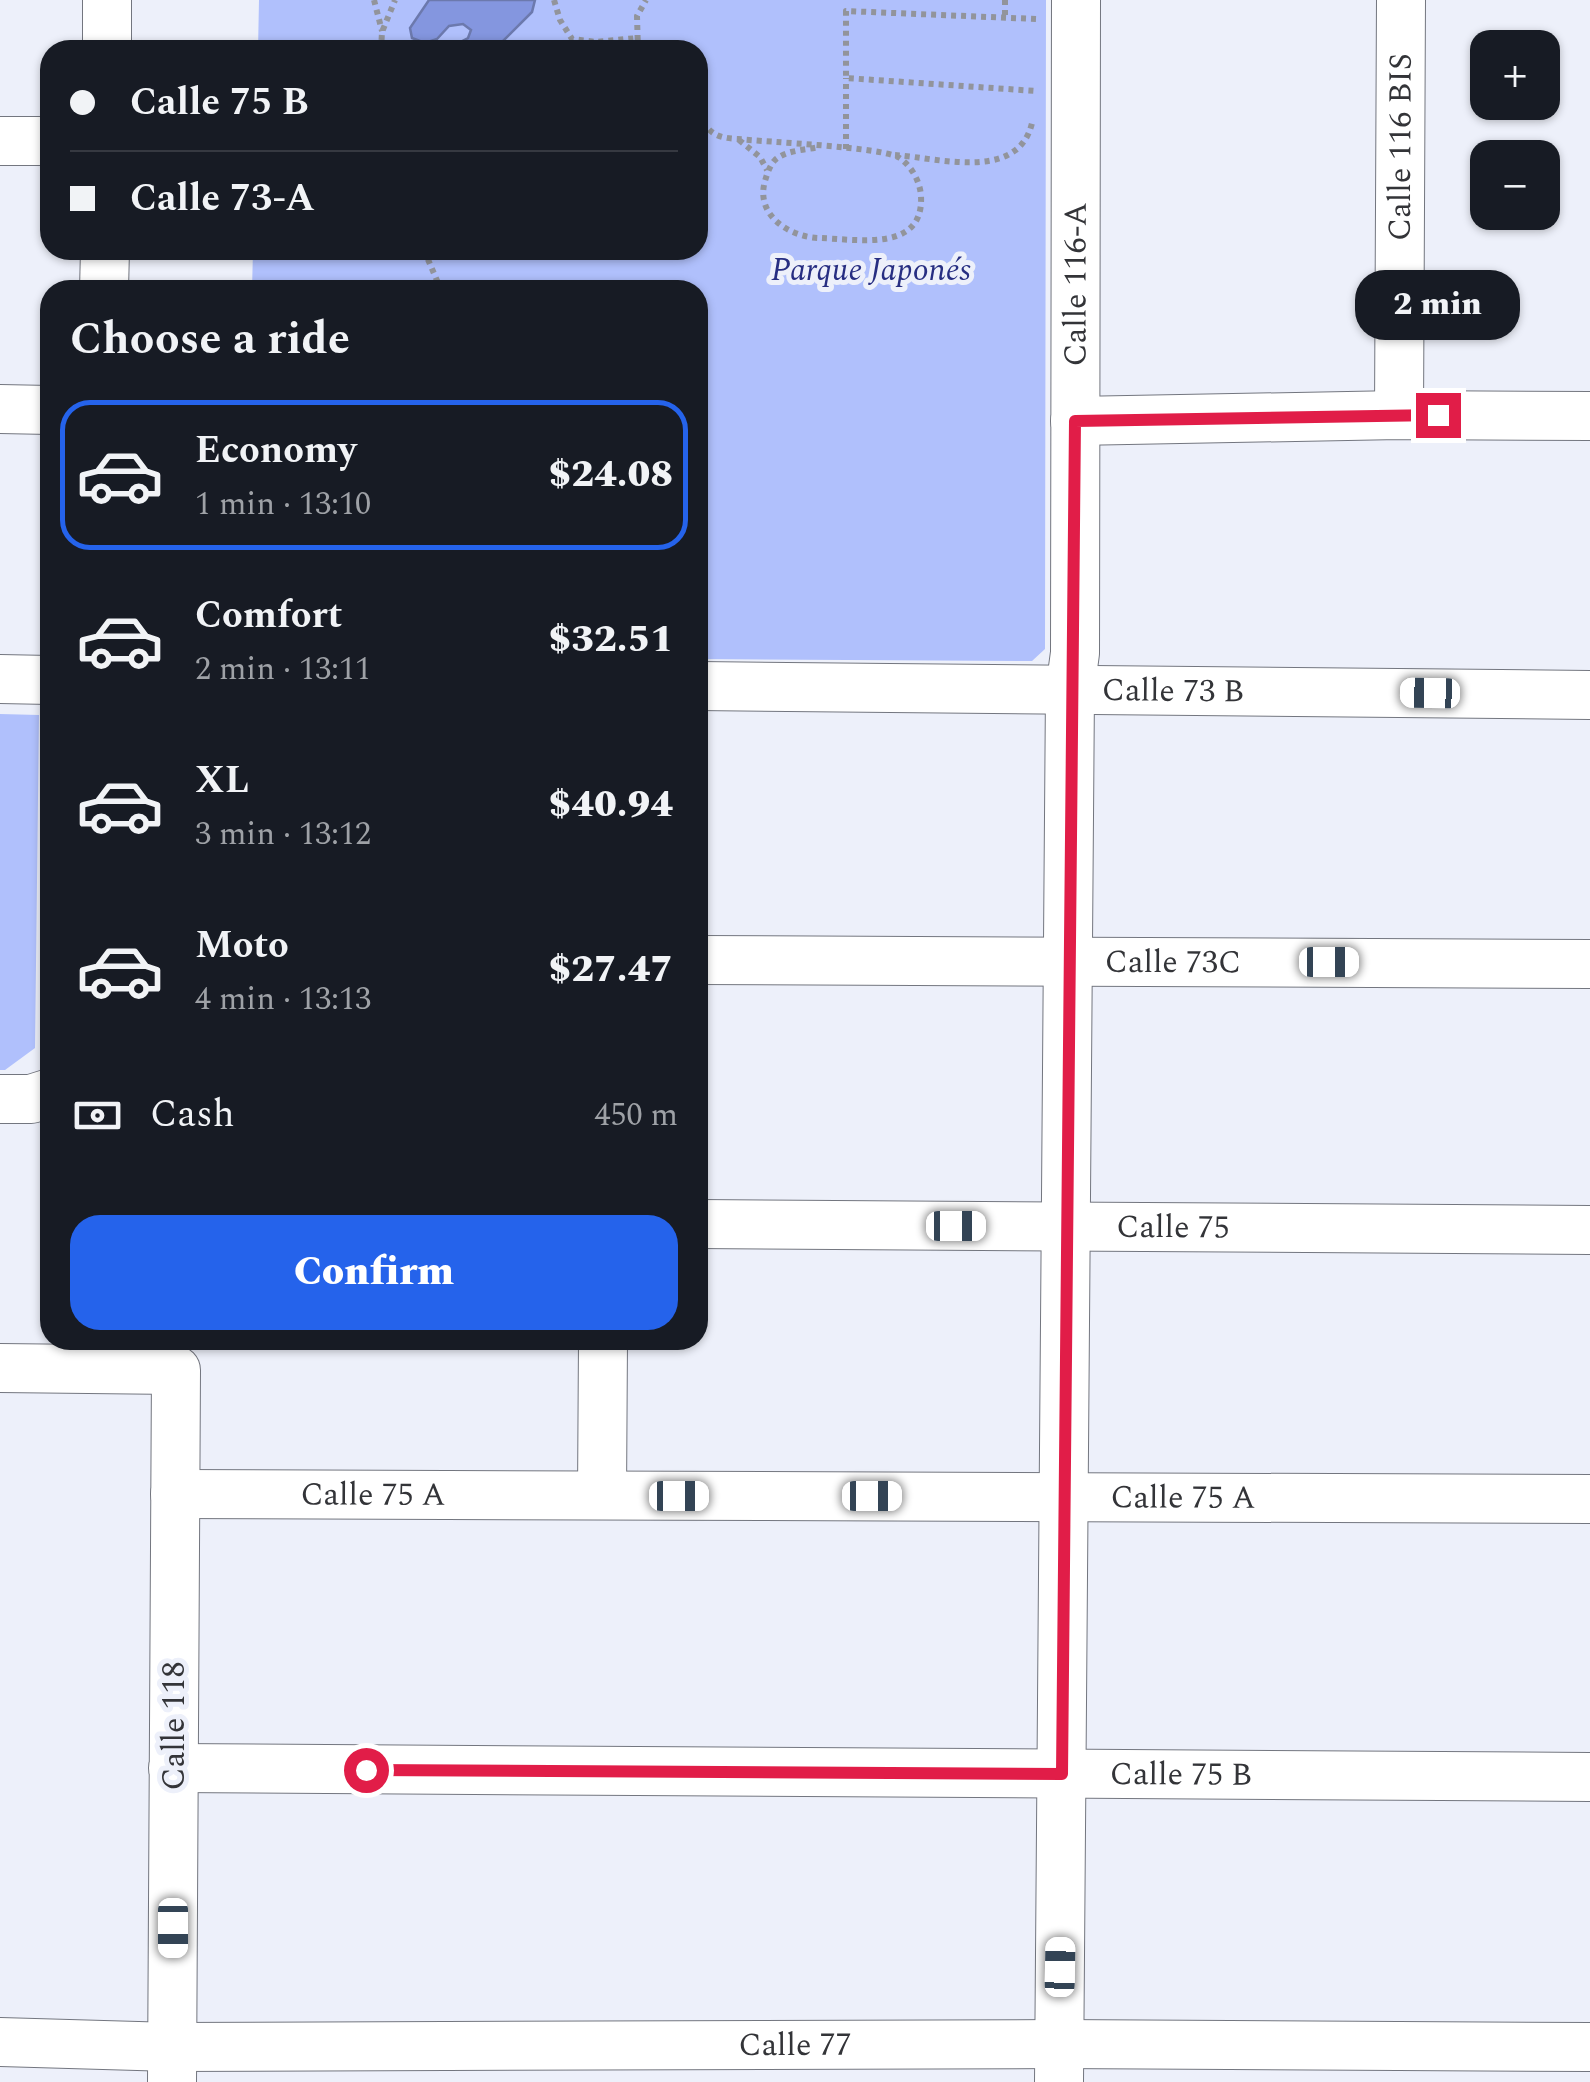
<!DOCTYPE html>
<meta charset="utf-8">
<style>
body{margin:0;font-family:Spectral,serif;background:#242831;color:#f1f3f6;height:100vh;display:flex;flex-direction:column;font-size:38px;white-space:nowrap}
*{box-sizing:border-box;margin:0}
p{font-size:32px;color:#9ea1a6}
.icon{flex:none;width:55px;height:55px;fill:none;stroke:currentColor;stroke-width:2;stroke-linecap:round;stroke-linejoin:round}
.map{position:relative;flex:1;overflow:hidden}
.details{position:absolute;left:40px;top:280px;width:668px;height:1070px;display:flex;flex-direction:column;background:#171b24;border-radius:30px;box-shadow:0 2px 8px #0004}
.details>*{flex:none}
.banner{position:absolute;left:40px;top:40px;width:668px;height:220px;border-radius:30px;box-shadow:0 2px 8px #0004;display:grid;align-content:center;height:220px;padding:0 30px;background:#171b24}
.buttons{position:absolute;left:1470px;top:30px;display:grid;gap:20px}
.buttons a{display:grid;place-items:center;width:90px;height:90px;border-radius:20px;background:#171b24;box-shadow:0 2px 8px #0004;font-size:50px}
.end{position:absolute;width:45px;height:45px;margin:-22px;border:12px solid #e11d48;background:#fff;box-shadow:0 0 0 5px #fff}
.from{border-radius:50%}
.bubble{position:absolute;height:70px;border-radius:30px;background:#171b24;box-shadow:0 2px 8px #0004;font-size:32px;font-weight:800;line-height:70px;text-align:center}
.car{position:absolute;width:30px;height:60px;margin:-30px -15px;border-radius:12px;box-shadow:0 0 8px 2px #0007;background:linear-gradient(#fff 24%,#345 0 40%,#fff 0 76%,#345 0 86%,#fff 0)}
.banner b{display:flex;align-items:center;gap:35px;height:95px;font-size:38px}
.banner b+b{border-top:2px solid #363941}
.banner i{width:25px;height:25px;background:#f1f3f6}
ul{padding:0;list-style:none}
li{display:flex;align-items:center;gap:30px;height:150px;margin:0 20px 15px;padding:0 10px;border:5px solid transparent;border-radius:30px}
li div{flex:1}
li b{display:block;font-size:38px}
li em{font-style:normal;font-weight:800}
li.active{border-color:#2563eb}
li>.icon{width:90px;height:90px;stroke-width:1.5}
h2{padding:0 30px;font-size:45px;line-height:120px}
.pay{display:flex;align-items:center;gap:25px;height:110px;padding:0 30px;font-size:38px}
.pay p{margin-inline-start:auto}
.button{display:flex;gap:20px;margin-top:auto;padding:20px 30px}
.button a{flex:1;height:115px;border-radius:30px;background:#2563eb;color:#fff;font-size:40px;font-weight:800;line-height:115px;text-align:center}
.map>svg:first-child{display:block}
.green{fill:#b0c0fc}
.water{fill:#8496df;stroke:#6c79ad;stroke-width:2.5}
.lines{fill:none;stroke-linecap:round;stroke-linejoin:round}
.minor-casing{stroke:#73767f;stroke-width:50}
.path{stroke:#92949b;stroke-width:6;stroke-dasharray:5 5;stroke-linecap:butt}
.minor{stroke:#fff;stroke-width:48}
.route{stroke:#e11d48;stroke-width:12}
.labels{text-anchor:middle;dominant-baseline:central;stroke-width:10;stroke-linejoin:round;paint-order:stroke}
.street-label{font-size:32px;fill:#333438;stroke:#edf0fa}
.park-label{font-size:32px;font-style:italic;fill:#272e82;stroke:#edf0fa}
</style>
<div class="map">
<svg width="1590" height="2082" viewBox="0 0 1590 2082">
<rect width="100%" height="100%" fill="#edf0fa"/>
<path class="green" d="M259,0H1046L1045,649L1032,661L698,659V290H252L253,250H698V50H258Z
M0,714L39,715L35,1048L5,1070H0Z"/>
<path class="water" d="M429,0H535L532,12L494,50H445L468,38L471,30L463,24L449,26L437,39L425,43L412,38L410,28Z"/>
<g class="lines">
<g class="minor-casing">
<g id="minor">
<path d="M107,0V50"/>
<path d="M0,141H50"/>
<path d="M104,290L105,250"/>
<path d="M0,409L50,410"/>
<path id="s1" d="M1399,415L1401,0"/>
<path d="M1075,421L1399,415L1590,416"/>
<path d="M0,679L50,680"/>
<path id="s2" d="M698,686L1590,695"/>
<path id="s3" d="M698,960L1590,964"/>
<path d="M0,1099H31L50,1093"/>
<path id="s4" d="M698,1224L1590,1230"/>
<path d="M0,1368L176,1370L172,2082"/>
<path id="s5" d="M175,1494L1590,1499"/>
<path d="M602,1495L603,1340"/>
<path id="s6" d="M173,1768L1590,1777"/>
<path id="s7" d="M0,2042L172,2047L1059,2044L1590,2047"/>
<path id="s8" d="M1059,2082L1070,690L1075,653L1076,0"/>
</g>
</g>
<path class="path" d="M374,0L382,31
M554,0L560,20L572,39L596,42L637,38
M1005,0V18
M1036,19L846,11V78L1036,91
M381,50L382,32L395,0
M638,50L637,16L646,0
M698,113C708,133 716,138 738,139C767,142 879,147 898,157C911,165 920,181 921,196C924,253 857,239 819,238C789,237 755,215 765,181C767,174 770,165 775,160C786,150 806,150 819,147
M739,140L760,157L767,170
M846,149V78
M895,155C939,158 1018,182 1032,123
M424,250L441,290"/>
<use href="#minor" class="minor"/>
</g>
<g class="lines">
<path class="route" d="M366,1770L1062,1774L1075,421L1438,415"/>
</g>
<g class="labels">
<g class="street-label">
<text stroke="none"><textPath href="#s1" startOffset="268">Calle 116 BIS</textPath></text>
<text stroke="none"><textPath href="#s8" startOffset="1798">Calle 116-A</textPath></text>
<text stroke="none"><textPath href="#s2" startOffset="475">Calle 73 B</textPath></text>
<text stroke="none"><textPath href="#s3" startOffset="475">Calle 73C</textPath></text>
<text stroke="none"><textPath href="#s4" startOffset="475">Calle 75</textPath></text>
<text stroke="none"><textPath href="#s5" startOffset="198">Calle 75 A</textPath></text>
<text stroke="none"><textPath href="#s5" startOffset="1008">Calle 75 A</textPath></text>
<text transform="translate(174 1726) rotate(-90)">Calle 118</text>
<text stroke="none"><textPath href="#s6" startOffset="1008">Calle 75 B</textPath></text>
<text stroke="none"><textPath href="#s7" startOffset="795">Calle 77</textPath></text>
</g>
<g class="park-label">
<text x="871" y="270">Parque Japonés</text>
</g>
</g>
</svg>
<div class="buttons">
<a>+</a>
<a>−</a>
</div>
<i class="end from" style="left:366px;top:1770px"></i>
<i class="end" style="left:1438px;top:415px"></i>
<div class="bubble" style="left:1355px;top:270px;width:165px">2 min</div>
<i class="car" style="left:1430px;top:693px;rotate:271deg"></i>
<i class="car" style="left:1329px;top:962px;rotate:90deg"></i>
<i class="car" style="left:956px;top:1226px;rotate:90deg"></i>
<i class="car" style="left:679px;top:1496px;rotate:90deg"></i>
<i class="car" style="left:872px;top:1496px;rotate:90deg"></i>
<i class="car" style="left:173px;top:1928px;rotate:180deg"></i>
<i class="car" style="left:1060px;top:1967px;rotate:1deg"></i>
<div class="banner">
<b><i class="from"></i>Calle 75 B</b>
<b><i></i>Calle 73-A</b>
</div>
<section class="details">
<h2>Choose a ride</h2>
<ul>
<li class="active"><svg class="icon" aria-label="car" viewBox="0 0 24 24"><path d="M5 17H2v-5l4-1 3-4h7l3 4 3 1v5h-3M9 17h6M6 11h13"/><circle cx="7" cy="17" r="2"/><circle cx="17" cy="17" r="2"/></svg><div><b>Economy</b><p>1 min · 13:10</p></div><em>$24.08</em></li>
<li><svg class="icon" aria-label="car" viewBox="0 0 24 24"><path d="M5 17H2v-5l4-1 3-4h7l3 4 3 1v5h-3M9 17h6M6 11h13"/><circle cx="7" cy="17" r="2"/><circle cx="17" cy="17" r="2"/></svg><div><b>Comfort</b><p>2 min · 13:11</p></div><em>$32.51</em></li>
<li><svg class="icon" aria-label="car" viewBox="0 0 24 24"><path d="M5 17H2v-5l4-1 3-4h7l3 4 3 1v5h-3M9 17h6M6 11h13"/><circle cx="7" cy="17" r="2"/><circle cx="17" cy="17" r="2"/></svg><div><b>XL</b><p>3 min · 13:12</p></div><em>$40.94</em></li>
<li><svg class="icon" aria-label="car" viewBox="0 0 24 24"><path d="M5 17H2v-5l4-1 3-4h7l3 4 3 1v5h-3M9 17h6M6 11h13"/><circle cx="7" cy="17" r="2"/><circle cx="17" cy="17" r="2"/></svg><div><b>Moto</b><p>4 min · 13:13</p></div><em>$27.47</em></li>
</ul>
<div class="pay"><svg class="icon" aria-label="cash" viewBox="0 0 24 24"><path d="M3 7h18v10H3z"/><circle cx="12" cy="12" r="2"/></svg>Cash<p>450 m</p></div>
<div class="button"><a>Confirm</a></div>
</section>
</div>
